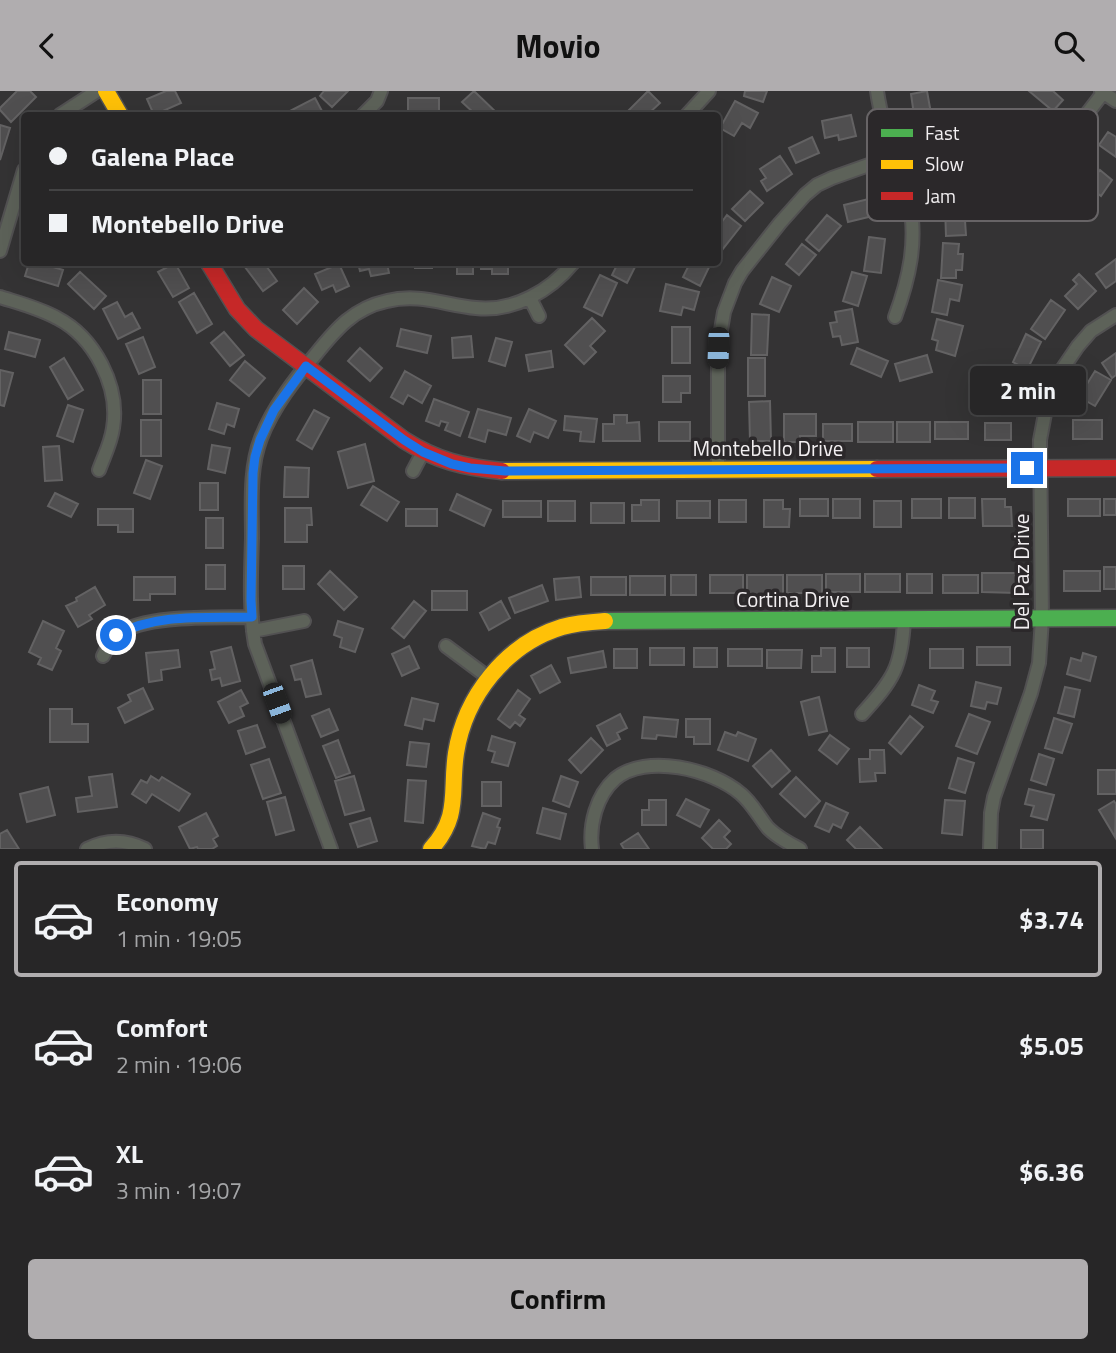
<!DOCTYPE html>
<meta charset="utf-8">
<style>
body{margin:0;font-family:"Titillium Web",sans-serif;background:#2f2e2f;color:#f1f3f6;height:100vh;display:flex;flex-direction:column;font-size:26px;white-space:nowrap}
*{box-sizing:border-box;margin:0}
p{font-size:23px;color:#a4a5a7}
.icon{flex:none;width:38px;height:38px;fill:none;stroke:currentColor;stroke-width:2;stroke-linecap:round;stroke-linejoin:round}
.map{position:relative;height:758px;overflow:hidden}
.sheet{display:flex;flex-direction:column;background:#272627;flex:1}
.sheet>*{flex:none}
.top-card{position:absolute;left:21px;top:21px;width:700px;height:154px;border-radius:7px;box-shadow:0 7px 28px #0002,0 0 0 2px #434344;display:grid;align-content:center;height:154px;padding:0 28px;background:#272627}
.end{position:absolute;width:32px;height:32px;margin:-16px;border:9px solid #1a73e8;background:#fff;box-shadow:0 0 0 4px #fff}
.from{border-radius:50%}
.bubble{position:absolute;height:49px;border-radius:7px;background:#272627;box-shadow:0 7px 28px #0002,0 0 0 2px #434344;font-size:23px;font-weight:700;line-height:49px;text-align:center}
.car{position:absolute;width:21px;height:42px;margin:-21px -10px;border-radius:9px;box-shadow:0 0 5px 2px #0007;background:linear-gradient(#222 24%,#8ab4d8 0 40%,#222 0 76%,#8ab4d8 0 86%,#222 0)}
.top-card b{display:flex;align-items:center;gap:24px;height:66px;font-size:26px}
.top-card b+b{border-top:2px solid #434344}
.top-card i{width:18px;height:18px;background:#f1f3f6}
ul{padding:12px 0 0;list-style:none}
li{display:flex;align-items:center;gap:21px;height:116px;margin:0 14px 10px;padding:0 14px;border:4px solid transparent;border-radius:7px}
li div{flex:1}
li b{display:block;font-size:26px}
li em{font-style:normal;font-weight:700}
li.on{border-color:#b0adaf}
li>.icon{width:63px;height:63px;stroke-width:1.5}
.button{display:flex;gap:14px;margin-top:auto;padding:14px 28px}
.button a{flex:1;height:80px;border-radius:7px;background:#b0adaf;color:#111;font-size:28px;font-weight:700;line-height:80px;text-align:center}
header{display:flex;justify-content:space-between;align-items:center;height:91px;padding:0 28px;background:#b0adaf;color:#111;font-size:32px;font-weight:700}
.map>svg:first-child{display:block}
.building{fill:#504f50;stroke:#636263;stroke-width:2}
.lines{fill:none;stroke-linecap:round;stroke-linejoin:round}
.street-casing{stroke:#525152;stroke-width:16}
.fast-casing{stroke:#525152;stroke-width:19}
.slow-casing{stroke:#525152;stroke-width:19}
.jam-casing{stroke:#525152;stroke-width:19}
.street{stroke:#5d6259;stroke-width:12}
.fast{stroke:#4caf50;stroke-width:16}
.slow{stroke:#ffc107;stroke-width:16}
.jam{stroke:#c62828;stroke-width:16}
.route{stroke:#1a73e8;stroke-width:9}
.labels{text-anchor:middle;dominant-baseline:central;stroke-width:7;stroke-linejoin:round;paint-order:stroke}
.street-label{font-size:21px;fill:#f2eff1;stroke:#2b282a}
.key{fill:#2b282a;stroke:#676466;stroke-width:2}
.key-label{font-size:19px;fill:#f2eff1}
</style>
<header><svg class="icon" aria-label="back" viewBox="0 0 24 24"><path d="M15 5l-7 7 7 7"/></svg>Movio<svg class="icon" aria-label="search" viewBox="0 0 24 24"><circle cx="10" cy="10" r="6"/><path d="M15 15l6 6"/></svg></header>
<div class="map">
<svg width="1116" height="758" viewBox="0 0 1116 758">
<rect width="100%" height="100%" fill="#343334"/>
<path class="building" d="M17,0H30L36,6L11,31L0,19V17Z
M166,0H175L181,12L154,24L147,8Z
M324,0H348L332,16L320,5Z
M474,0L499,24H476L462,11Z
M648,0L660,12L647,24H624Z
M745,0H767L763,11L744,5Z
M927,0L932,28L915,31L911,3Z
M1029,0H1053L1063,9L1053,20Z
M315,7L323,22L317,24H285L284,23Z
M408,7H439V23H408Z
M735,10L758,22L750,37L742,32L734,45L720,37Z
M851,24L856,45L839,49L838,44L825,47L822,30Z
M0,34L10,37L0,69Z
M1108,41L1116,46V66L1099,54Z
M812,46L819,62L796,72L789,57Z
M780,65L792,83L767,100L761,90L766,87L760,78Z
M1100,79L1112,89L1101,105L1088,95Z
M750,100L763,112L745,130L732,118Z
M877,106L881,123L848,131L844,114Z
M964,115L966,144L946,145L945,116Z
M727,124L741,135L722,159L718,156V136Z
M827,124L841,135L819,160L806,149Z
M869,146L885,148L881,182L864,180Z
M943,152L959,153L958,163H963L962,179H956V187H941Z
M802,153L816,164L799,184L786,173Z
M1116,168V190L1106,197L1096,183Z
M29,172H40L63,179L58,195L25,185Z
M175,172L189,197L173,206L158,181Z
M252,172H264L277,190L263,200L245,176Z
M358,172H387L389,182L371,185L369,178L360,180Z
M415,172H432V177H415Z
M442,172H473V183H457V175H442Z
M481,172H508V183H492V178H481Z
M618,172H637L627,192L612,184Z
M690,172H711L700,195L683,186Z
M339,173L349,195L336,201L333,194L322,199L315,183Z
M80,181L106,205L94,218L68,193Z
M852,181L867,185L858,215L843,210Z
M1079,183L1096,200L1078,218L1065,205L1077,193L1073,189Z
M600,184L617,192L602,225L584,216Z
M772,186L791,195L779,221L760,213Z
M938,189L962,194L959,210L950,208L947,224L932,221Z
M666,193L699,201L694,219L683,216L681,224L660,220Z
M304,197L318,211L297,233L283,219Z
M194,202L212,233L197,242L179,211Z
M1051,209L1065,219L1045,248L1031,238Z
M117,211L125,226L132,222L140,237L118,248L103,218Z
M852,218L858,251L842,254L840,245L833,246L830,232L837,231L835,221Z
M752,223L769,224L767,264H751Z
M592,227L605,240L590,255L596,261L584,273L565,254Z
M937,228L963,235L955,265L936,259L938,250L932,248Z
M672,236H690V272H672Z
M401,238L431,245L427,262L397,255Z
M9,241L40,249L35,266L5,258Z
M224,241L244,264L230,275L211,252Z
M1026,243L1041,251L1027,279L1013,271Z
M471,245L473,266L453,267L452,247Z
M143,246L155,276L139,283L126,253Z
M496,247L512,251L505,275L489,270Z
M360,257L382,277L370,290L348,270Z
M857,257L888,270L881,286L851,273Z
M551,260L553,276L529,280L526,264Z
M1116,262V284L1112,287L1102,272Z
M927,264L932,281L900,290L895,273Z
M64,267L83,299L68,308L50,276Z
M748,267H765V305H748Z
M245,270L265,287L249,305L230,289Z
M0,279L13,282L4,315L0,314Z
M405,280L431,295L422,312L408,304L403,313L391,306Z
M1095,280L1111,289L1095,315L1079,306Z
M1007,282L1023,286L1015,317L999,313Z
M663,285H690V302H681V311H663Z
M143,289H161V323H143Z
M434,308L469,321L460,345L445,339L448,332L441,330L439,335L426,330Z
M770,310L771,350H750L749,311Z
M217,312L239,318L234,336L227,333L224,343L209,338Z
M68,314L83,319L73,351L57,345Z
M478,318L511,327L506,344L488,339L485,351L469,346Z
M529,318L556,330L548,347L534,341L530,351L517,345Z
M314,319L329,327L312,358L297,349Z
M784,323H816V345H800V351H784Z
M614,324H627V332L639,331L640,350H603V333H614Z
M565,325L597,328L594,351L580,350L581,341L564,339Z
M141,329H161V365H141Z
M1073,329H1102V348H1073Z
M659,331H690V350H659Z
M858,331H893V351H858Z
M897,331H930V351H897Z
M935,331H968V348H935Z
M985,332H1011V349H985Z
M823,333H852V350H823Z
M365,353L374,390L348,397L338,361Z
M212,354L230,357L225,382L208,378Z
M59,355L62,389L45,390L43,356Z
M146,369L162,375L150,408L134,402Z
M285,376L309,377L308,406H284Z
M200,392H218V419H200Z
M373,395L399,411L387,430L361,414Z
M55,402L78,413L71,426L48,415Z
M457,403L491,419L484,435L450,419Z
M949,407H975V427H949Z
M800,408H828V425H800Z
M833,408H860V427H833Z
M912,408H941V427H912Z
M982,408H1005V416H1011L1012,435H983Z
M1068,408H1100V425H1068Z
M1104,408H1116V424H1104Z
M641,409H659V430H632V414H641Z
M719,409H746V431H719Z
M764,409H783V418H790L789,436H764Z
M503,410H541V426H503Z
M548,410H575V430H548Z
M677,410H710V427H677Z
M874,410H901V436H874Z
M591,412H624V432H591Z
M285,417H311L312,434H307V451H285Z
M98,418H133V441H118V434H98Z
M406,418H437V435H406Z
M206,427H223V457H206Z
M206,474H225V498H206Z
M283,475H304V498H283Z
M1104,476H1116V498H1104Z
M330,480L357,506L344,519L318,493Z
M1064,480H1100V500H1064Z
M982,482H1016V502L982,501Z
M826,483H860V501H826Z
M865,483H900V501H865Z
M907,483H932V502H907Z
M671,484H696V504H671Z
M710,484H743V502H710Z
M747,484H783V503H747Z
M787,484H822V502H787Z
M943,484H978V502H943Z
M630,485H665V504H630Z
M134,486H175V503H150V509H134Z
M579,486L581,506L556,509L554,488Z
M591,486H626V504H591Z
M542,494L548,510L515,522L509,507Z
M95,496L105,514L89,524L92,528L78,536L66,515L77,510L76,507Z
M432,500H467V519H432Z
M414,510L426,520L404,547L392,537Z
M501,510L510,527L489,539L480,522Z
M43,530L64,540L56,557L61,560L52,579L38,573L41,567L29,561Z
M338,530L363,538L355,561L340,556L342,547L334,544Z
M409,555L419,577L402,585L392,563Z
M231,556L240,590L222,595L220,587L212,589L210,579L215,578L211,561Z
M977,556H1010V574H977Z
M650,557H684V574H650Z
M694,557H717V576H694Z
M821,557H835V581H812V565H821Z
M847,557H869V576H847Z
M614,558H637V577H614Z
M728,558H762V575H728Z
M930,558H963V577H930Z
M178,559L180,576L161,579L162,589L149,591L146,562Z
M767,559H802L801,577H767Z
M603,560L606,576L571,582L568,567Z
M1083,562L1096,566L1090,590L1067,583L1071,567L1081,570Z
M312,569L321,603L306,606L301,588L295,589L291,575Z
M551,574L560,591L540,602L531,585Z
M976,591L1001,597L997,613L987,611L985,618L971,615Z
M919,594L935,600L931,609L938,611L933,622L912,614Z
M1065,596L1080,599L1074,626L1058,622Z
M143,597L153,618L125,632L118,617L131,610L128,604Z
M241,599L248,612L240,616L244,625L229,632L218,611Z
M518,599L530,608L519,624L525,628L520,635L515,631L510,637L498,628Z
M819,606L827,640L809,644L801,611Z
M412,607L438,613L434,630L424,628L422,638L405,634Z
M50,618H72V633H88V651H50Z
M329,618L338,639L321,646L312,625Z
M620,623L627,637L617,642L620,648L607,655L597,635Z
M969,623L990,631L977,663L956,655Z
M910,625L923,636L901,663L889,652Z
M644,626L678,629L676,646L657,644L656,648L642,647Z
M1054,627L1072,633L1062,662L1045,657Z
M686,628H710V653H694V646H686Z
M257,634L265,656L246,663L238,640Z
M725,641L736,645L738,641L756,648L748,670L718,659Z
M830,644L849,658L837,673L819,659Z
M492,645L515,652L508,675L492,671L495,661L488,659Z
M591,647L603,659L581,682L569,669Z
M338,649L350,682L336,687L323,655Z
M410,651L429,653L426,676L407,674Z
M771,659L790,680L772,696L753,675Z
M870,659H884L885,682H875L876,690L860,691L859,668H870Z
M1039,663L1054,668L1046,694L1031,689Z
M958,667L974,672L965,702L949,697Z
M269,668L281,702L263,708L251,674Z
M1098,679H1116V703H1098Z
M112,683L117,716L78,721L76,707L92,705L89,686Z
M151,685L159,690L162,686L190,703L179,720L152,703L146,712L132,703L141,689L147,692Z
M354,685L364,719L345,724L335,690Z
M561,685L578,691L569,716L553,710Z
M796,686L820,710L805,726L780,703Z
M408,689L426,690L423,732L405,730Z
M482,691H501V715H482Z
M48,696L55,724L27,731L20,703Z
M1029,698L1054,704L1047,729L1031,725L1034,715L1025,713Z
M285,706L294,739L276,744L267,711Z
M686,708L709,719L700,736L677,724Z
M649,709H666V734H642V719H649Z
M945,709L965,710L962,744L942,742Z
M1114,710L1116,713L1115,746L1099,719Z
M826,712L848,722L841,737L833,733L829,741L815,735Z
M543,717L566,723L560,748L537,742Z
M206,722L218,745L213,748L217,755L212,758H198L197,756L190,758L179,736Z
M483,722L500,728L497,736L500,737L495,753L488,751L485,758L472,755Z
M370,727L377,750L358,756L350,733Z
M719,729L730,740L724,746L731,753L726,758H713L702,747Z
M860,736L882,758H856L847,749Z
M7,739L19,758H0V743Z
M1021,739H1043V758H1021Z
M638,742L649,758H624L621,753Z"/>
<g class="lines">
<g class="street-casing">
<path id="street" d="M877,0C882,38 900,72 909,109C918,150 909,188 895,226
M1101,0L1116,10
M60,24L97,0
M363,24L377,10L381,0
M687,24L709,0
M1052,68L1103,2
M0,160L24,79
M0,206C19,212 39,217 57,227C94,246 120,295 113,337C111,352 104,365 99,379
M530,207L539,225
M718,378V257L724,221L735,192L742,180L780,132L805,104L817,94L832,87L894,65
M413,380L423,361
M253,540L304,530
M446,555L489,587
M103,565C107,558 111,548 118,543C146,523 217,527 252,526
M862,623C893,589 902,576 904,528
M87,758C107,748 125,748 145,758
M331,758L255,553C249,519 251,482 252,447C252,414 249,378 261,347C273,316 295,288 316,263C336,238 354,217 387,210C419,202 445,214 476,217C514,221 550,200 573,172
M592,758C589,734 596,705 615,688C646,662 712,678 741,703C752,712 759,726 768,737C777,746 788,752 800,758
M990,758L991,722L994,706L1031,602L1039,572L1042,528L1040,349L1047,312L1063,277L1078,255L1091,240L1116,224"/>
</g>
<g class="fast-casing">
<path id="fast" d="M605,530L1116,527"/>
</g>
<g class="slow-casing">
<path id="slow" d="M106,0L120,24
M502,380L877,378
M431,758C461,725 450,701 456,662C465,605 506,553 562,536C576,532 590,531 605,530"/>
</g>
<g class="jam-casing">
<path id="jam" d="M209,172L237,218L256,238L404,349C437,370 464,376 502,380
M877,378L1116,377"/>
</g>
<use href="#street" class="street"/>
<use href="#fast" class="fast"/>
<use href="#slow" class="slow"/>
<use href="#jam" class="jam"/>
</g>
<g class="lines">
<path class="route" d="M116,544C157,522 207,527 252,526L251,509L253,382L255,366L260,349L274,319L306,275L404,349L423,361L452,373L470,377L505,380L1027,377"/>
</g>
<g class="labels">
<g class="street-label">
<text x="768" y="357">Montebello Drive</text>
<text transform="translate(1021 481) rotate(-90)">Del Paz Drive</text>
<text x="793" y="508">Cortina Drive</text>
</g>
</g>
<rect x="867" y="18" width="231" height="112" rx="10" class="key"/>
<rect x="881" y="38" width="32" height="8" fill="#4caf50"/>
<rect x="881" y="69" width="32" height="9" fill="#ffc107"/>
<rect x="881" y="101" width="32" height="8" fill="#c62828"/>
<g class="key-label">
<text x="925" y="49">Fast</text>
<text x="925" y="80">Slow</text>
<text x="925" y="112">Jam</text>
</g>
</svg>
<i class="end from" style="left:116px;top:544px"></i>
<i class="end" style="left:1027px;top:377px"></i>
<div class="bubble" style="left:970px;top:275px;width:116px">2 min</div>
<i class="car" style="left:718px;top:257px;rotate:182deg"></i>
<i class="car" style="left:277px;top:612px;rotate:160deg"></i>
<div class="top-card">
<b><i class="from"></i>Galena Place</b>
<b><i></i>Montebello Drive</b>
</div>
</div>
<section class="sheet">
<ul>
<li class="on"><svg class="icon" aria-label="car" viewBox="0 0 24 24"><path d="M5 17H2v-5l4-1 3-4h7l3 4 3 1v5h-3M9 17h6M6 11h13"/><circle cx="7" cy="17" r="2"/><circle cx="17" cy="17" r="2"/></svg><div><b>Economy</b><p>1 min · 19:05</p></div><em>$3.74</em></li>
<li><svg class="icon" aria-label="car" viewBox="0 0 24 24"><path d="M5 17H2v-5l4-1 3-4h7l3 4 3 1v5h-3M9 17h6M6 11h13"/><circle cx="7" cy="17" r="2"/><circle cx="17" cy="17" r="2"/></svg><div><b>Comfort</b><p>2 min · 19:06</p></div><em>$5.05</em></li>
<li><svg class="icon" aria-label="car" viewBox="0 0 24 24"><path d="M5 17H2v-5l4-1 3-4h7l3 4 3 1v5h-3M9 17h6M6 11h13"/><circle cx="7" cy="17" r="2"/><circle cx="17" cy="17" r="2"/></svg><div><b>XL</b><p>3 min · 19:07</p></div><em>$6.36</em></li>
</ul>
<div class="button"><a>Confirm</a></div>
</section>
